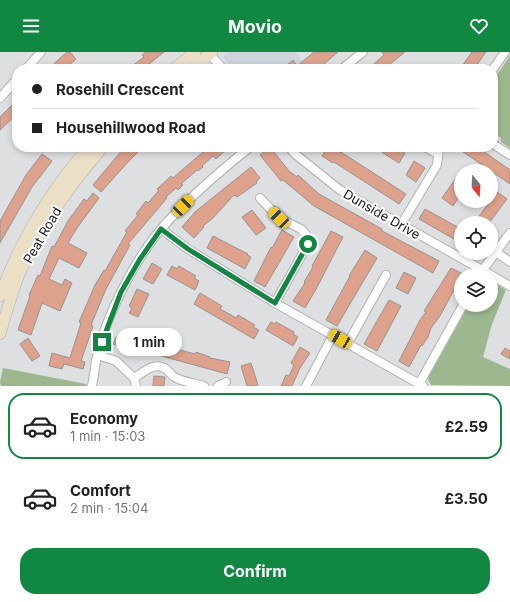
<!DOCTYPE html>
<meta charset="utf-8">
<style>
body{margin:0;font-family:Inter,sans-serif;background:#f6f6f6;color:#202124;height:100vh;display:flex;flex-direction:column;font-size:15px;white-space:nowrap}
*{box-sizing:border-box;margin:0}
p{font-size:13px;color:#757577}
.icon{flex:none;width:22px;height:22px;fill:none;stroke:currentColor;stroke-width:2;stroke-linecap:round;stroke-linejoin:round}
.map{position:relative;height:334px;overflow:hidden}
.drawer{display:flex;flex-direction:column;background:#fff;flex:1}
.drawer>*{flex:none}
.banner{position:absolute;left:12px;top:12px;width:486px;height:88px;border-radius:16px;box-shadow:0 2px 6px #0003;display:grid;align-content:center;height:88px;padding:0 20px;background:#fff}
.needle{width:26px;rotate:162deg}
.buttons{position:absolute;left:454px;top:112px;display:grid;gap:8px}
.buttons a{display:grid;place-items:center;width:44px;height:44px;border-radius:50%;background:#fff;box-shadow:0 2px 6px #0003;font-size:20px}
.end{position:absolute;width:18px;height:18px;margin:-9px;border:5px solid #108842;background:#fff;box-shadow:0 0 0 2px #fff}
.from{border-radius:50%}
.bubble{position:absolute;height:28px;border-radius:14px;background:#fff;box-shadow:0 2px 6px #0003;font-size:13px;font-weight:700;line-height:28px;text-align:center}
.car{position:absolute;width:12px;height:24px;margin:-12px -6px;border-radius:5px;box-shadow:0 0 3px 1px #0007;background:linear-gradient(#f5c518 24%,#345 0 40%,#f5c518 0 76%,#345 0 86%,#f5c518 0)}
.banner b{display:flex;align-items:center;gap:14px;height:38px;font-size:15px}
.banner b+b{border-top:1px solid #e0e0e0}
.banner i{width:10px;height:10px;background:#202124}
ul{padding:7px 0 0;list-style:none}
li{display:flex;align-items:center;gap:12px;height:66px;margin:0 8px 6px;padding:0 12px;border:2px solid transparent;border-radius:16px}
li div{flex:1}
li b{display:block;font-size:15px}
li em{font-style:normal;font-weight:700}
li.current{border-color:#108842}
li>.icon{width:36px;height:36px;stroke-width:1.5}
.primary-button{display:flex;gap:8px;margin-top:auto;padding:8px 20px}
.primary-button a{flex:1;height:46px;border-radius:16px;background:#108842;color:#fff;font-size:16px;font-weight:700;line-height:46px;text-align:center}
header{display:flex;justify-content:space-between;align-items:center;height:52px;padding:0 20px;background:#108842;color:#fff;font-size:18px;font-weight:700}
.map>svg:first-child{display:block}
.built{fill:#cdd4dc}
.green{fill:#9db88e}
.building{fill:#dea18c;stroke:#979493}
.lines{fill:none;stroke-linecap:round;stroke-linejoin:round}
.street-casing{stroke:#b0b2b4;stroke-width:10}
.secondary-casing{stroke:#b0b2b4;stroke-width:12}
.street{stroke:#fff;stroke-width:8}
.secondary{stroke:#ebe0c6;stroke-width:11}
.route{stroke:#108842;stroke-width:5}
.labels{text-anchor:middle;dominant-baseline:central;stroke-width:4;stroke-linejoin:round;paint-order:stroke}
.street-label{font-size:13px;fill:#1a1a1b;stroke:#fff}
</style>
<header><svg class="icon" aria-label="menu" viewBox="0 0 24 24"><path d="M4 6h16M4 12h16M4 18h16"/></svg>Movio<svg class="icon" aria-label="heart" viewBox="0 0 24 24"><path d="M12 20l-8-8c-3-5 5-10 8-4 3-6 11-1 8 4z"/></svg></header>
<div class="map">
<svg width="510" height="334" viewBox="0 0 510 334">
<rect width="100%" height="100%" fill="#dddfe1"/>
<path class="built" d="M229,0H295L309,17H232L223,5Z"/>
<path class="green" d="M510,4V96L501,90V86L493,80V28Z
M491,229L506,238L492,272L483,305L510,317V334L431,333L428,327L429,323L469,253H491Z
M3,316L86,332V334H1L0,330Z"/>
<path class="building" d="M67,0H70L76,7L65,17H48Z
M146,0H164L143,17H128L144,5L142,3Z
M314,0H338L318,17H282L293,8L297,14Z
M382,0H405L384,17H368L384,3Z
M472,0H486L474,17H460Z
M17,48V62L0,78V65Z
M119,95H143L128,110L101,140L93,133L122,98Z
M209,95H229L216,107L213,104L202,114L203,115L198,119L197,118L181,132L183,133L178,138L176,136L166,145L167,146L128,192L130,193L106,237L91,273L93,274L81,309L85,310L83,317L64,312L62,317L49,314L52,301L70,306L81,271L79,270L95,233L104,218L105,219L127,180L125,179L138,163L136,162L146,149L148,151L155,143L159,138L157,137L171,124L173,126L182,118Z
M270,95L289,119L297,125L298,123L319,142L382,177V179L439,209L433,221L314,154L283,128L281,129L260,103Z
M328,95H333L406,142L399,152L334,110L333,111L322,104Z
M374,95H396L405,101L399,111Z
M456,95H477L503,113L510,118V132Z
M42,102L52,109L32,135L0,191V169L26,123Z
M414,109L425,116L416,130L406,123Z
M251,115L260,126L256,130L257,131L237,145L234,143L212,167L203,174L204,175L194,186L182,175L195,160Z
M461,119V142L453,154L442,146Z
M497,140L507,147L489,171H474Z
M93,141L99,146L77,176L68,191L87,201L79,216L59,206L49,227L62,233L65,227L72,231L60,259L42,251L31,283L18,278L30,244L29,243L38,223L40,224L52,194L54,195L68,169L84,147L87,149Z
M425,157L461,177V191L419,167Z
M252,158L266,176L256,183L242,165Z
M282,178L294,185L265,235L254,229L271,195L272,196Z
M331,179L343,185L315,239L305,256L293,249L305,231L304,230L313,215L312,214Z
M213,184L248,202L247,203L251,205L245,217L207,196Z
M365,198L377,206L337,274L326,268L350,224H349Z
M152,211L162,217L153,232L143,227Z
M172,214L177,217L179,214L196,224L194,226L199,229L195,238L167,223Z
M451,216L463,222L461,223V225L440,264L431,276L428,285L422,294L421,293L409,315L399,309L420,268L426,260L424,259Z
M404,220L416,226L408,242L396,236Z
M137,237L149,242L138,265L129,261L132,256L129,254Z
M200,241L222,254L220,257L231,263L236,266L238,263L255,273L253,275L259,278L254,287L194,252Z
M389,248L401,254L377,299L364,292Z
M271,270L275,272L276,270L294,280L293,282L298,285L293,294L266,278Z
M116,285L126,289L123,296L113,292Z
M132,285L195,302L196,300L210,305V306L230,310L227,322L129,295Z
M28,286L40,304L32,309L20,292Z
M300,295L310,301L300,316L292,334H281L286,323L289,324L294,313L291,311Z
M505,296L510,299V307L501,302Z
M251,311L258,333L247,334L241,314Z
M154,324L165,325L164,334H153Z"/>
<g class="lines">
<g class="street-casing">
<path id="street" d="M208,0L223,17
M26,17L41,0
M342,17L363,0
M493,17L505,0
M0,46L17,27
M493,92L510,103
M289,95L295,102L340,138L491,223
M425,95L438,102
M260,146L279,166L301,177L308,185V192L275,251
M401,173L437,113L439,95
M161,177L188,197L275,251L423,334
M496,200L510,210
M479,223L510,181
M491,223L510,234
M348,291L386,223
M98,303L116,309L134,326L136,334
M134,326C144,320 155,309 166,317C170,320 171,324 176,326C184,330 194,331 204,334
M419,332L463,253
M92,334C94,324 95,314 97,304C106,264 134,209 161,177C187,147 219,120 250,95
M218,334L226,330
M306,334L333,283"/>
</g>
<g class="secondary-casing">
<path id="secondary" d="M174,17L195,0
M192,17L212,0
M0,244C20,189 50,139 89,95
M0,282C6,261 12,240 20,220C40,175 71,132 103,95"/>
</g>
<use href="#street" class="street"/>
<use href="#secondary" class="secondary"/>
</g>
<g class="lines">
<path class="route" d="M102,290L121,240L140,207L161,177L188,197L275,251L308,192"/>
</g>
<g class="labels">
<g class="street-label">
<text transform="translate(382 162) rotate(30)">Dunside Drive</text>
<text transform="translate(42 183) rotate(-60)">Peat Road</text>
</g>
</g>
</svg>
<div class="buttons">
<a><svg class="needle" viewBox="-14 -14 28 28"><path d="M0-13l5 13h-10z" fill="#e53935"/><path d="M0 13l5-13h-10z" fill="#757577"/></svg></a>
<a><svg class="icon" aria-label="locate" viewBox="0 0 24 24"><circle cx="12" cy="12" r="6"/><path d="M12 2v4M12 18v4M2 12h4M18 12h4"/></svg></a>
<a><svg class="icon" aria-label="layers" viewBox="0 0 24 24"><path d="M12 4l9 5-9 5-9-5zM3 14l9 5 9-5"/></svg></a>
</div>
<i class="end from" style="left:308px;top:192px"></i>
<i class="end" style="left:102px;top:290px"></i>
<div class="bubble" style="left:116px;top:276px;width:66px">1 min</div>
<i class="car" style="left:183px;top:154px;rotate:45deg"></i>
<i class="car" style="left:279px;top:166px;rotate:315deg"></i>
<i class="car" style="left:340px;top:287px;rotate:300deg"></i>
<div class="banner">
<b><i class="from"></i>Rosehill Crescent</b>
<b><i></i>Househillwood Road</b>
</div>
</div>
<section class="drawer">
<ul>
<li class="current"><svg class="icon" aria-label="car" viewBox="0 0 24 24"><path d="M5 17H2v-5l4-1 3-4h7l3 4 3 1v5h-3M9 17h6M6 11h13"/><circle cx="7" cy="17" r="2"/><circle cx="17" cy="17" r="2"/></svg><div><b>Economy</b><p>1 min · 15:03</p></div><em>£2.59</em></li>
<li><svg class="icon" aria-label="car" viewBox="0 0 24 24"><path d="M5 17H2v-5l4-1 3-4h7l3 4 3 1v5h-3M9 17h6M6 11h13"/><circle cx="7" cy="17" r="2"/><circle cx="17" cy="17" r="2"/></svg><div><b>Comfort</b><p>2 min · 15:04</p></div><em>£3.50</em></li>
</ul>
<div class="primary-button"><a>Confirm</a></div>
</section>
